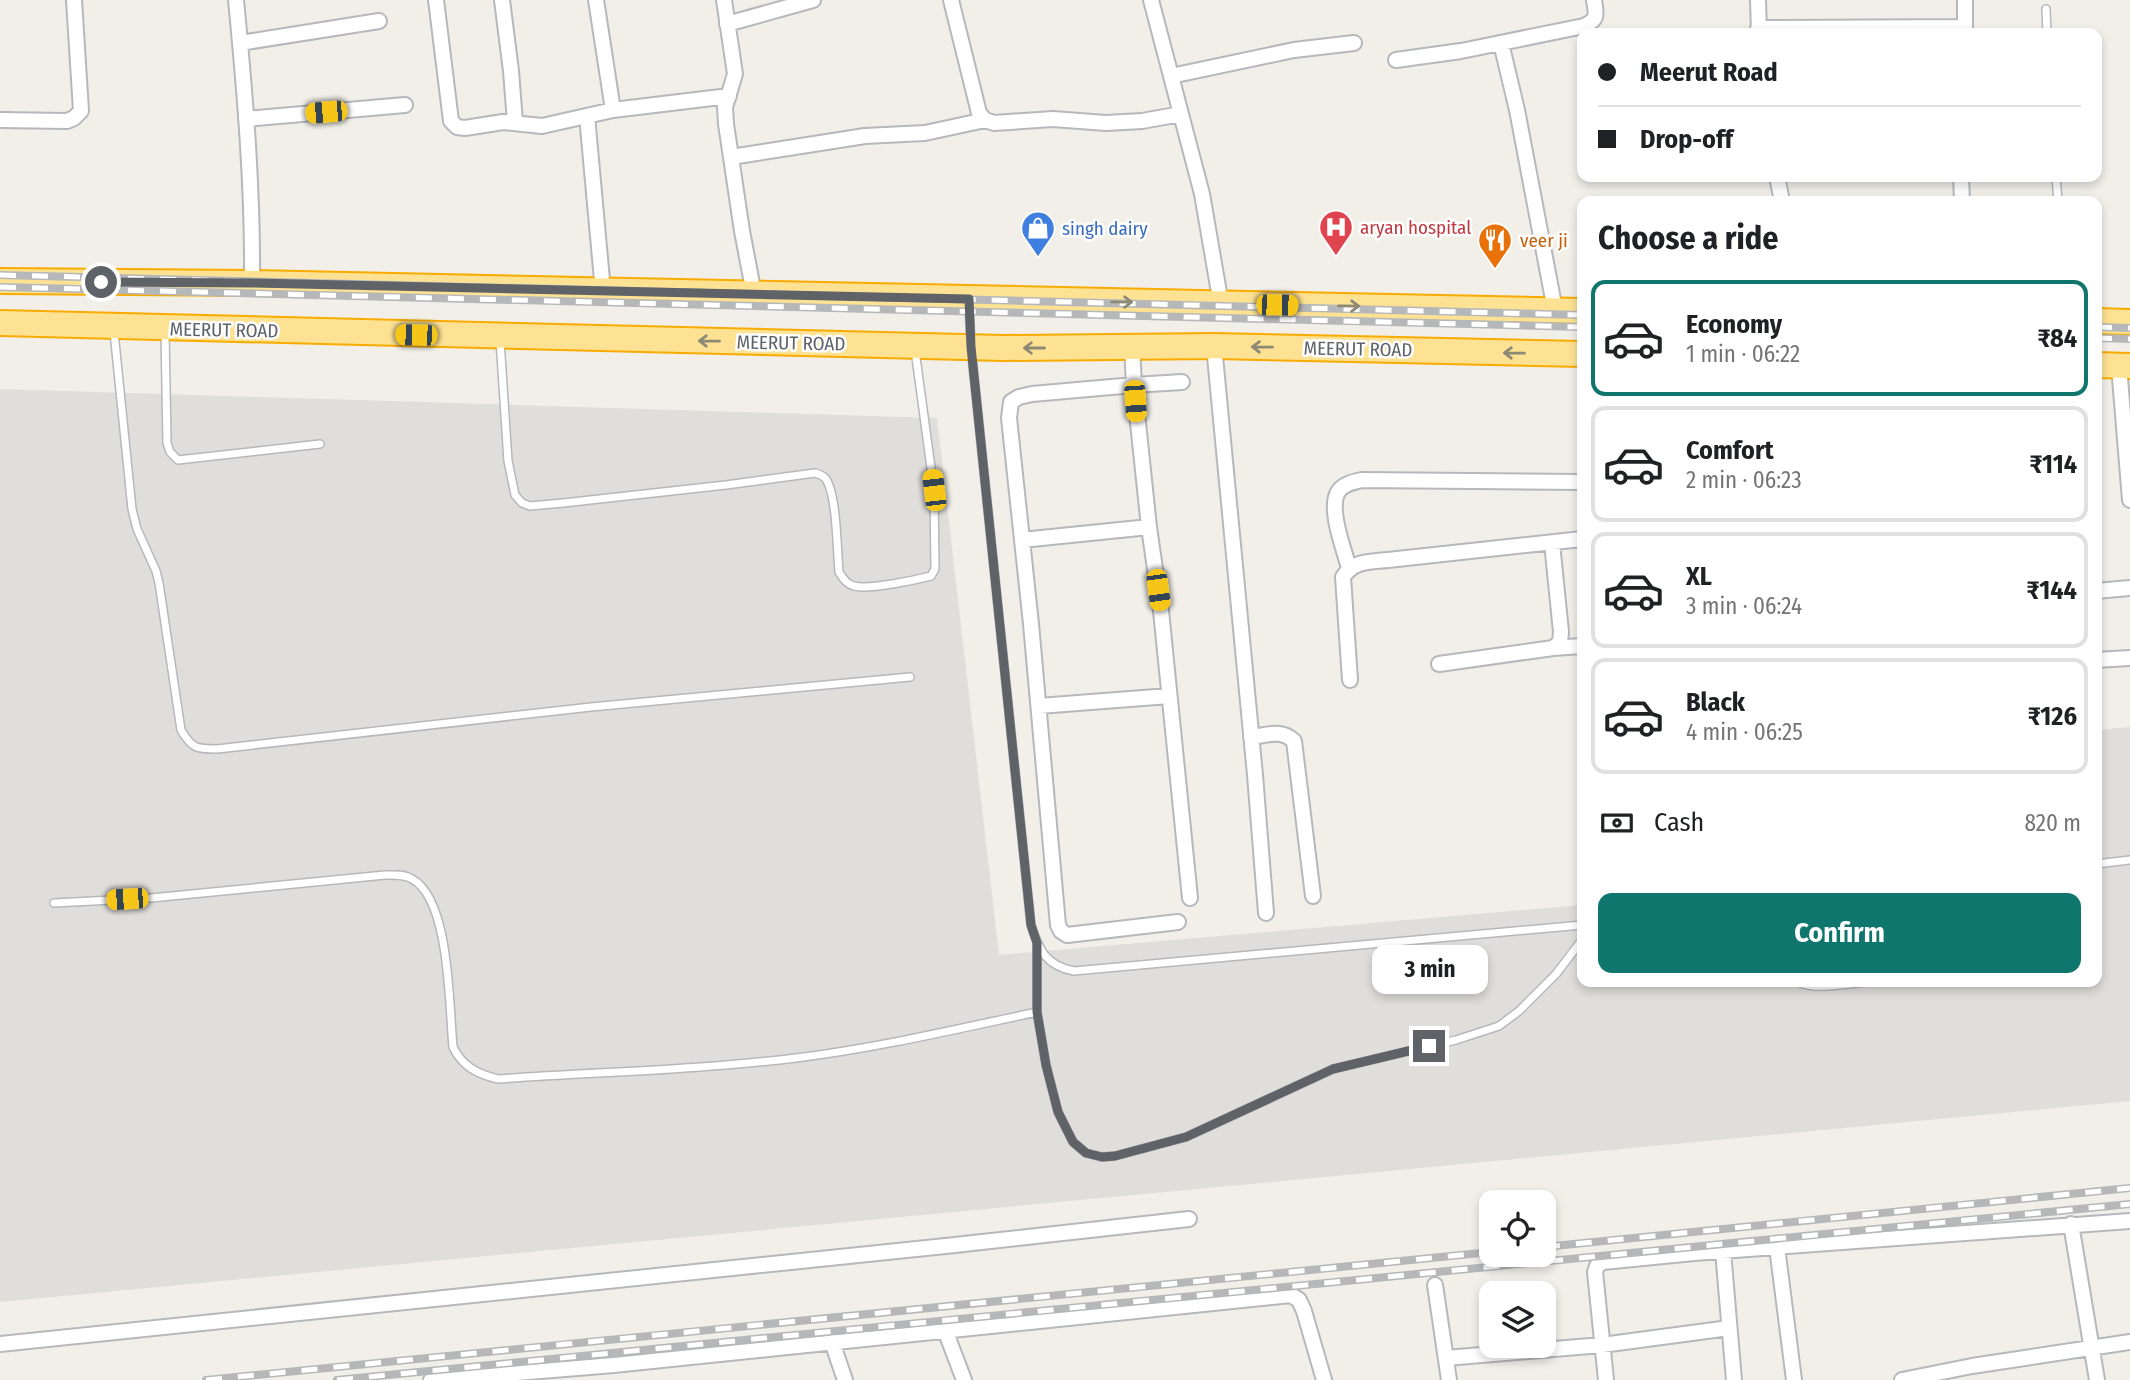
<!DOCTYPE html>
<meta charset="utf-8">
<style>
body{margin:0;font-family:"Fira Sans Condensed",sans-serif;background:#f2f2f2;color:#202124;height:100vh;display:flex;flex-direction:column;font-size:26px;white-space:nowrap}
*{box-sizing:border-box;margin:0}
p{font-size:23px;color:#757577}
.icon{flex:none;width:38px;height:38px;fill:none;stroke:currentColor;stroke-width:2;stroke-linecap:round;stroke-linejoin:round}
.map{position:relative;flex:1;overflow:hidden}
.side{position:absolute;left:1577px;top:196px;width:525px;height:791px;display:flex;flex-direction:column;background:#fff;border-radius:14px;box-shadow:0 4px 10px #0003}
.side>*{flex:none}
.top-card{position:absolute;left:1577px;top:28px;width:525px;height:154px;border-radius:14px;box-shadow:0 4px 10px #0003;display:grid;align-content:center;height:154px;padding:0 21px;background:#fff}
.tools{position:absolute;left:1479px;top:1190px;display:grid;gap:14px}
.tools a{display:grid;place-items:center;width:77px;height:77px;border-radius:14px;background:#fff;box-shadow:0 4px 10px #0003;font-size:35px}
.end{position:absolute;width:32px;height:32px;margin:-16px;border:9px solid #5f6368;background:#fff;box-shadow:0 0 0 4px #fff}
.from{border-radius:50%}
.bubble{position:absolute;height:49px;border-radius:14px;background:#fff;box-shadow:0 4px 10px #0003;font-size:23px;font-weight:700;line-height:49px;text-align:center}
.car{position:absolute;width:21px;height:42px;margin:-21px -10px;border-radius:9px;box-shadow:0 0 5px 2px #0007;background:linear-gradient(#f5c518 24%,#345 0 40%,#f5c518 0 76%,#345 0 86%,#f5c518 0)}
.top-card b{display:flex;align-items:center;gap:24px;height:66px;font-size:26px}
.top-card b+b{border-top:2px solid #e0e0e0}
.top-card i{width:18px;height:18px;background:#202124}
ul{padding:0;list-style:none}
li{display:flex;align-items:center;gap:21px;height:116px;margin:0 14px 10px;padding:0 7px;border:4px solid #e0e0e0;border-radius:14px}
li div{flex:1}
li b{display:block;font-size:26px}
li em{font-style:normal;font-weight:700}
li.selected{border-color:#0f766e}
li>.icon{width:63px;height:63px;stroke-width:1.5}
h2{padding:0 21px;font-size:32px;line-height:84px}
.pay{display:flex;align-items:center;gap:18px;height:77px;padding:0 21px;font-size:26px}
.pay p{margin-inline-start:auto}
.primary-button{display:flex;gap:14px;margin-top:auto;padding:14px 21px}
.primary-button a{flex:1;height:80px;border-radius:14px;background:#0f766e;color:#fff;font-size:28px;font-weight:700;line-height:80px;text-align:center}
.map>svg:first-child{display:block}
.industrial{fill:#e0deda}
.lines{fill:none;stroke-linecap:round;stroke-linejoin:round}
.lane-casing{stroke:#b5b8bc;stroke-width:10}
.street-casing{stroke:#b5b8bc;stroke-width:18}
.highway-casing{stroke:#f9ab00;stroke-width:28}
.lane{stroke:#fff;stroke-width:7}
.street{stroke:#fff;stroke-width:14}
.highway{stroke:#fde293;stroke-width:24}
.rail-casing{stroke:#b6b7b8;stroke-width:8}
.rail{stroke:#fff;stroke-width:5;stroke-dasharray:16;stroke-linecap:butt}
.oneway{stroke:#8e8975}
.route{stroke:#5f6368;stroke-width:9}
.labels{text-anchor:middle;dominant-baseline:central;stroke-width:5;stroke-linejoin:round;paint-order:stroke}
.health-label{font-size:19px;fill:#be3a42;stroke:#fff;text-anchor:start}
.shop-label{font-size:19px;fill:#366cbe;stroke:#fff;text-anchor:start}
.food-label{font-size:19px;fill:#c56008;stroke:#fff;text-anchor:start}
.street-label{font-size:19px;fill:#5f6368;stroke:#fff}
</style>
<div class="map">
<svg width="2130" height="1380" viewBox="0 0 2130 1380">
<rect width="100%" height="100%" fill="#f1efe8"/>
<path class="industrial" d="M0,389L937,418L999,955L1582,905V982H2096L2097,730L2130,727V1101L0,1302Z"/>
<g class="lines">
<g class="lane-casing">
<path id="lane" d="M2046,9L2047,33
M2056,177L2058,201
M969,303L971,347L1031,925C1039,950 1046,966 1074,971L1582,925
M114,332L132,509L137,529L156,571L159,583L181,730C192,749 197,749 217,749L591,707L910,677
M165,333L167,443L170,452L178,460L320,444
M500,340L508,461L515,495L522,503L530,506L563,503L726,485L815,473C819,474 822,475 825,478C837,492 837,551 839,572C843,578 846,584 854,586C869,590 915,580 931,576L935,569L934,490L915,350
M2096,864L2130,860
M54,903L151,898L385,875C394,875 404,874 412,879C450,899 449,1006 453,1047C462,1066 477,1074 498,1079C597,1072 697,1070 796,1058C877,1048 957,1029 1037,1012
M1037,944V1012L1046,1065L1058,1112L1073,1142L1086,1153L1102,1157L1115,1156L1186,1137L1333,1069L1456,1040L1499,1026L1519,1011L1556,974L1582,940
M1799,982C1813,991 1850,983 1868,982"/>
</g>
<g class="street-casing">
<path id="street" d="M236,0C245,94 253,188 252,283
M436,0L451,121L457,127L465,128L503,122L542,126L613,110L729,96
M502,0L511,71L515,122
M596,0L613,110
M724,0L735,74L725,107L726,124L742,231L754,294
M951,0L979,113L985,120L994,123L1053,119L1106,123L1142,121L1181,114
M1151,0L1202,194L1221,304
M1758,0L1759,33
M1965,0V33
M727,24L813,0
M1758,28L1965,27
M240,43L379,21
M1501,43L1517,110L1555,310
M1396,60L1461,51L1584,26C1599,19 1596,14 1594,0
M1171,76L1294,50L1354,43
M587,116L603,291
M246,119L405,105
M0,120L67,121L74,118L81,111L74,0
M731,157L865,136L925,133L985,120
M1777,177L1782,201
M1961,177L1962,201
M1214,346L1255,775L1266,913
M1132,347L1134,385L1032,394L1019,397L1011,402L1009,418L1031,624L1058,925L1061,931L1067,935L1178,922
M2119,366L2130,500
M1182,382L1134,385L1149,527L1161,611L1190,898
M1022,540L1149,527
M1349,568C1344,549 1328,509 1338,492C1343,484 1353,482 1362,480L1582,482
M2096,591L2130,588
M1553,648L1582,646
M2096,660L2130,658
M1439,664L1553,648L1560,642L1561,632L1552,543
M1350,680L1343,577C1354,560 1370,562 1388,560L1582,539
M1039,706L1169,696
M1251,737C1267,735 1281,729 1294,741L1313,896
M2071,1224L2097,1380
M1777,1247L1794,1380
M1723,1251L1734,1380
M1435,1285L1449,1380
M945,1330L964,1380
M832,1342L845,1380
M0,1344L955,1245L1189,1219
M1446,1358L1602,1345L1729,1328
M431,1380L614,1365L1291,1295L1299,1300L1304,1311L1324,1380
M1606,1380L1595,1272L1597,1266L1603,1262L1694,1253L2130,1221
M1902,1380L1972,1366L2130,1342"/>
</g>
<g class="highway-casing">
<path id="highway" d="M0,281L252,283L1582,311
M2096,321L2130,322
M0,323L1004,348L1214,346L1582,354
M2096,365L2130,366"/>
</g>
<use href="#lane" class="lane"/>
<use href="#street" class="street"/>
<use href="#highway" class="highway"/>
<g class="rail-casing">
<path id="rail" d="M0,275L1582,315
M0,287L1582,327
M2096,327L2130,328
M2096,338L2130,339
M1544,1247L2130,1188
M206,1380L1491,1252
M337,1380L2130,1204"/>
</g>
<use href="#rail" class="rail"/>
</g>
<defs><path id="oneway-shaft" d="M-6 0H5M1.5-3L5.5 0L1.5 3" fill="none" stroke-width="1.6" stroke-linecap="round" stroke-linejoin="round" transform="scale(1.75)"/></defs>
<g class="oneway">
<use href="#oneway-shaft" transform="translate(1122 302) rotate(1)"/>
<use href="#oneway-shaft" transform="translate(1349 306) rotate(1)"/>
<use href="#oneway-shaft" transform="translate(709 341) rotate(-179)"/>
<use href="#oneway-shaft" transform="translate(1262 347) rotate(-179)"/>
<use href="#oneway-shaft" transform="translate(1034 348) rotate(180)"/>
<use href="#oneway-shaft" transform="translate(1514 353) rotate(-179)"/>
</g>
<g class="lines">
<path class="route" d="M101,282L252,283L969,299L971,347L1031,925L1037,943V1012L1046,1065L1058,1112L1073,1142L1086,1153L1102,1157L1115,1156L1186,1137L1333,1069L1429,1046"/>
</g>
<defs>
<g id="hospital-pin" transform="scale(1.75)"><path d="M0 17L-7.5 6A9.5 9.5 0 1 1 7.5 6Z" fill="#e0444e" stroke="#fff"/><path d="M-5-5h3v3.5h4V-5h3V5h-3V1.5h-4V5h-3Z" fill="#fff"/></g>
<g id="shop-pin" transform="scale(1.75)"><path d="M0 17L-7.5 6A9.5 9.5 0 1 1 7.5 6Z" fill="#3f7fe0" stroke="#fff"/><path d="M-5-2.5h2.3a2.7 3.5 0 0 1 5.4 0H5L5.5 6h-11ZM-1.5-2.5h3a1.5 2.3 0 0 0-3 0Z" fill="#fff"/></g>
<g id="restaurant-pin" transform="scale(1.75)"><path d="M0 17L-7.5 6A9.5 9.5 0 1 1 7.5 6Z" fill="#e8710a" stroke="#fff"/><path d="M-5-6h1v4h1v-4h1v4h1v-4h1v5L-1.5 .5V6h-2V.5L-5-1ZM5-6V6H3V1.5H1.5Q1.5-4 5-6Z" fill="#fff"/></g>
</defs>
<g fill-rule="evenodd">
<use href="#hospital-pin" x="1336" y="227"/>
<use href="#shop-pin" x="1038" y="228"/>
<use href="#restaurant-pin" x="1495" y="240"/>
</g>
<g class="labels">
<g class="health-label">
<text x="1360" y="227">aryan hospital</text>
</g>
<g class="shop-label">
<text x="1062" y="228">singh dairy</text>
</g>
<g class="food-label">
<text x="1520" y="240">veer ji</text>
</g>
<g class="street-label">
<text transform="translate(224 330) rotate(1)">MEERUT ROAD</text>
<text transform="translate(791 343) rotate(1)">MEERUT ROAD</text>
<text transform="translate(1358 349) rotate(1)">MEERUT ROAD</text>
</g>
</g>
</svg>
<div class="tools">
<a><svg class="icon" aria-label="locate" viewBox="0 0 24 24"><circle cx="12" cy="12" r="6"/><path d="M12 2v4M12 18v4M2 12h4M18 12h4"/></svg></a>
<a><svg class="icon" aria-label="layers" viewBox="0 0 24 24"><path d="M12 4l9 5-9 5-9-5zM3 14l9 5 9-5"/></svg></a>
</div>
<i class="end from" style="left:101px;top:282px"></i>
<i class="end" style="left:1429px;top:1046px"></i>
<div class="bubble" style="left:1372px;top:945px;width:116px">3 min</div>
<i class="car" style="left:326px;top:112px;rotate:265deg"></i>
<i class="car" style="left:1277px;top:305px;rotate:91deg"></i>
<i class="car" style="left:416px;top:335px;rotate:271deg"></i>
<i class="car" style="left:1135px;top:401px;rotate:176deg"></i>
<i class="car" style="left:934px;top:490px;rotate:353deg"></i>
<i class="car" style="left:1158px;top:590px;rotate:172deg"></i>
<i class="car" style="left:127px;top:899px;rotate:267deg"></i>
<div class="top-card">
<b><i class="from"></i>Meerut Road</b>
<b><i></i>Drop-off</b>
</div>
<section class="side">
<h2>Choose a ride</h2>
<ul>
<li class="selected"><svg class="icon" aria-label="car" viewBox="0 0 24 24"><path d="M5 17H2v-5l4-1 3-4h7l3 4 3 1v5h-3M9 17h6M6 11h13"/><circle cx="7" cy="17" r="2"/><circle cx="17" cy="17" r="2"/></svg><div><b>Economy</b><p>1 min · 06:22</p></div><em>₹84</em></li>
<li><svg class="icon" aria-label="car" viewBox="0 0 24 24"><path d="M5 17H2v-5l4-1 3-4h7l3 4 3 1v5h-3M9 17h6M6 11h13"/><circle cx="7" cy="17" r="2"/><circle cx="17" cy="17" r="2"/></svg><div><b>Comfort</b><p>2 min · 06:23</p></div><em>₹114</em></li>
<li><svg class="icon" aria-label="car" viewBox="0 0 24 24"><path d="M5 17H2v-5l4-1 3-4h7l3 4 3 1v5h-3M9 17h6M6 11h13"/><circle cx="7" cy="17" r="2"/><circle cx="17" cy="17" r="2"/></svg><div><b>XL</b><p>3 min · 06:24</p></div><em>₹144</em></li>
<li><svg class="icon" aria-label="car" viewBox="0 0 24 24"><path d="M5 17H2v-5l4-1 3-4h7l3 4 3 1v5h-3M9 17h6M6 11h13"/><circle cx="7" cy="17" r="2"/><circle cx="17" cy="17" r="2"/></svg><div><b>Black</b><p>4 min · 06:25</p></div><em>₹126</em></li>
</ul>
<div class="pay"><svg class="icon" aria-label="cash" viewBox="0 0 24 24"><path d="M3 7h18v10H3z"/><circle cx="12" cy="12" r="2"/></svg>Cash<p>820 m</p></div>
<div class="primary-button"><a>Confirm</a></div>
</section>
</div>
